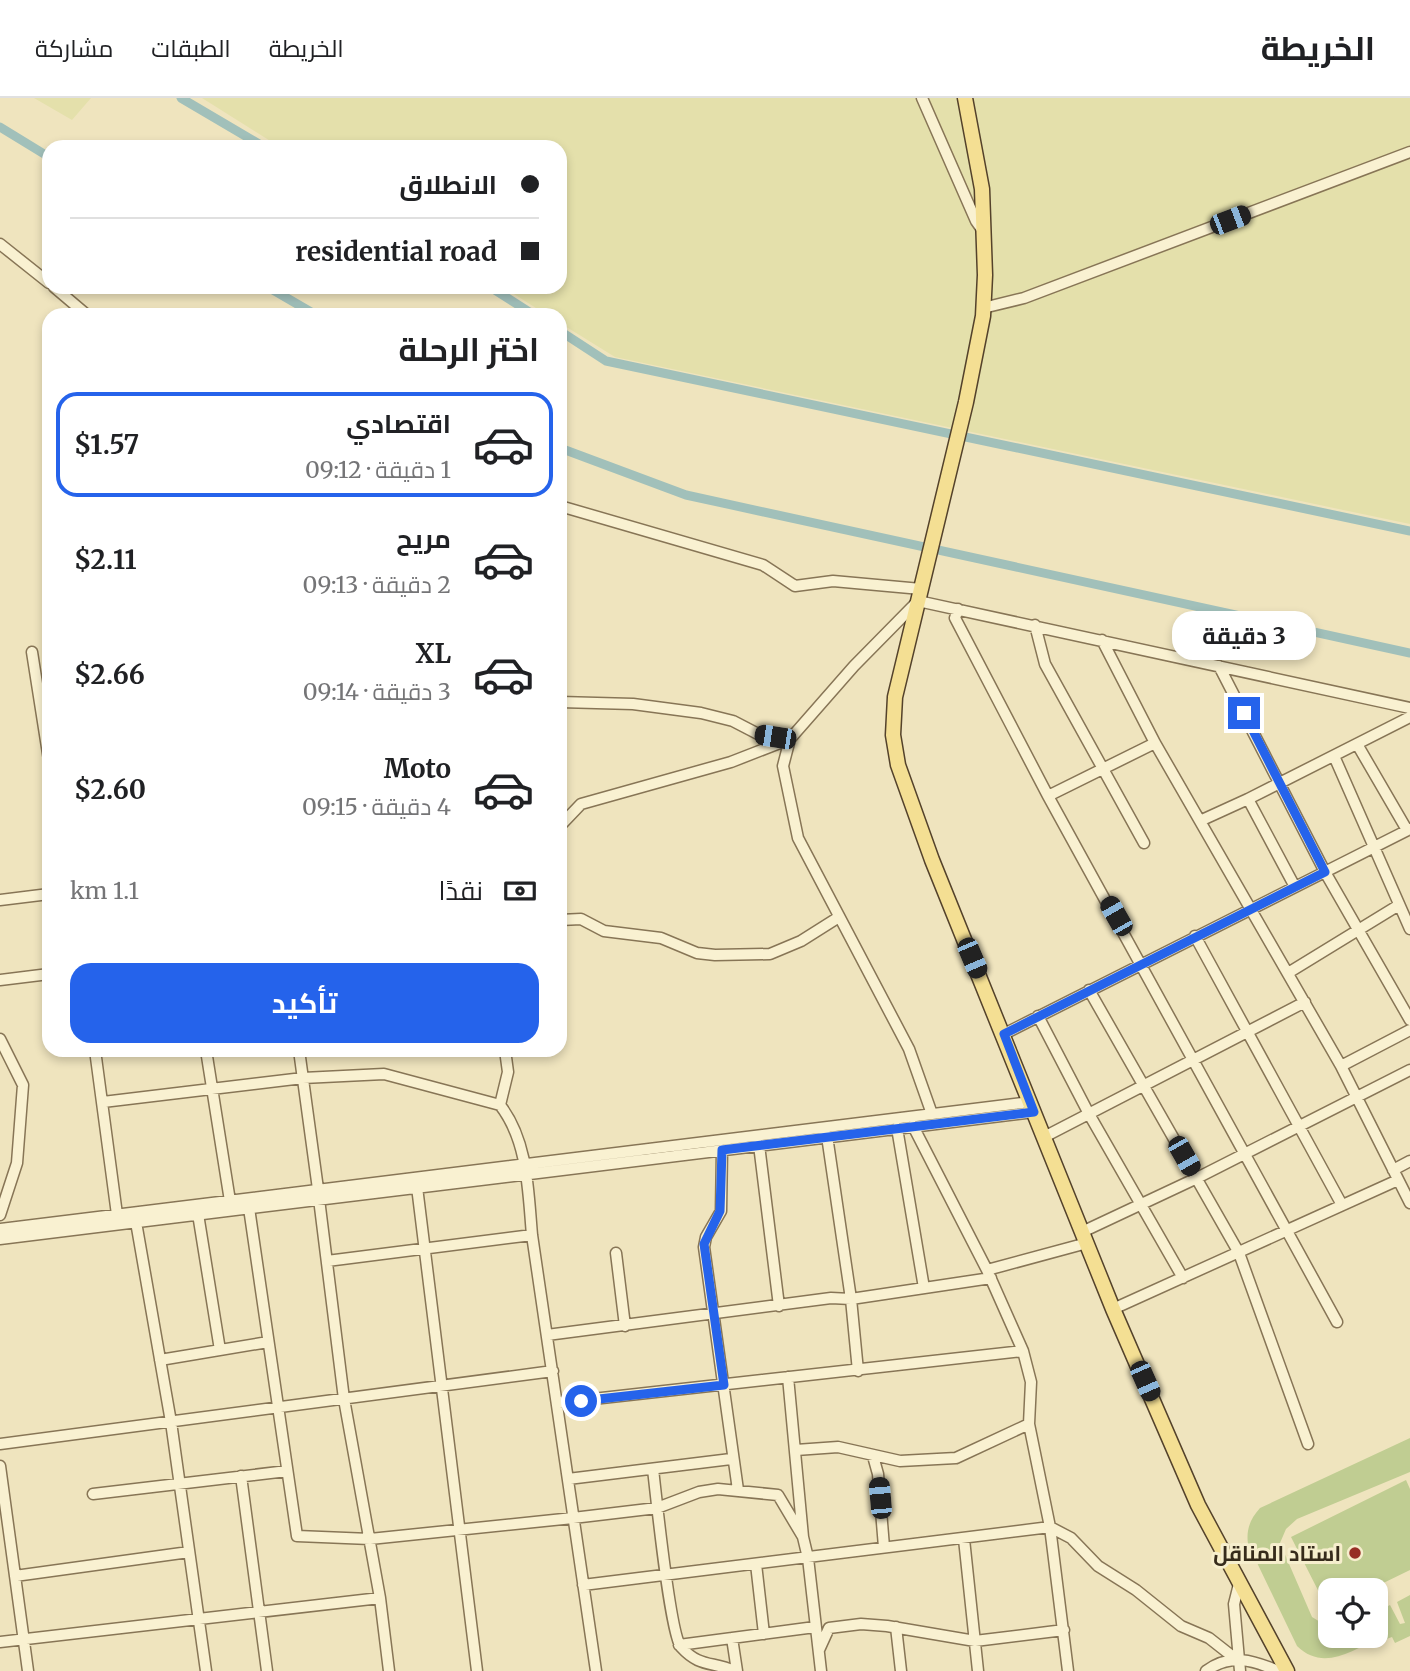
<!DOCTYPE html>
<html lang="ar">
<meta charset="utf-8">
<style>
body{margin:0;font-family:Merriweather,Cairo,serif;background:#f2f2f2;color:#202124;direction:rtl;height:100vh;display:flex;flex-direction:column;font-size:26px;white-space:nowrap}
*{box-sizing:border-box;margin:0}
p{font-size:23px;color:#757577}
.icon{flex:none;width:38px;height:38px;fill:none;stroke:currentColor;stroke-width:2;stroke-linecap:round;stroke-linejoin:round}
.map{position:relative;flex:1;overflow:hidden;direction:ltr}
.drawer{position:absolute;left:42px;top:210px;width:525px;height:749px;display:flex;flex-direction:column;background:#fff;border-radius:21px;box-shadow:0 4px 10px #0003;direction:rtl}
.drawer>*{flex:none}
.guide{position:absolute;left:42px;top:42px;width:525px;height:154px;border-radius:21px;box-shadow:0 4px 10px #0003;direction:rtl;display:grid;align-content:center;height:154px;padding:0 28px;background:#fff}
.fabs{position:absolute;left:1318px;top:1480px;display:grid;gap:14px}
.fabs a{display:grid;place-items:center;width:70px;height:70px;border-radius:14px;background:#fff;box-shadow:0 4px 10px #0003;font-size:35px}
.end{position:absolute;width:32px;height:32px;margin:-16px;border:9px solid #2563eb;background:#fff;box-shadow:0 0 0 4px #fff}
.from{border-radius:50%}
.bubble{position:absolute;height:49px;border-radius:21px;background:#fff;box-shadow:0 4px 10px #0003;font-size:23px;font-weight:700;line-height:49px;text-align:center;direction:rtl}
.car{position:absolute;width:21px;height:42px;margin:-21px -10px;border-radius:9px;box-shadow:0 0 5px 2px #0007;background:linear-gradient(#222 24%,#8ab4d8 0 40%,#222 0 76%,#8ab4d8 0 86%,#222 0)}
.guide b{display:flex;align-items:center;gap:24px;height:66px;font-size:26px}
.guide b+b{border-top:2px solid #e0e0e0}
.guide i{width:18px;height:18px;background:#202124}
ul{padding:0;list-style:none}
li{display:flex;align-items:center;gap:21px;height:105px;margin:0 14px 10px;padding:0 14px;border:4px solid transparent;border-radius:21px}
li div{flex:1}
li b{display:block;font-size:26px}
li em{font-style:normal;font-weight:700}
li.current{border-color:#2563eb}
li>.icon{width:63px;height:63px;stroke-width:1.5}
h2{padding:0 28px;font-size:32px;line-height:84px}
.pay{display:flex;align-items:center;gap:18px;height:77px;padding:0 28px;font-size:26px}
.pay p{margin-inline-start:auto}
.button{display:flex;gap:14px;margin-top:auto;padding:14px 28px}
.button a{flex:1;height:80px;border-radius:21px;background:#2563eb;color:#fff;font-size:28px;font-weight:700;line-height:80px;text-align:center}
header{display:flex;align-items:center;gap:42px;box-sizing:border-box;height:98px;padding:0 35px;background:#fff;border-bottom:2px solid #e0e0e0}
header strong{font-size:33px}
nav{display:flex;gap:38px;margin-inline-start:auto;font-size:24px}
.map>svg:first-child{display:block}
.farmland{fill:#e4e0ab}
.green{fill:#c0cd92}
.lines{fill:none;stroke-linecap:round;stroke-linejoin:round}
.canal{stroke:#a1c0ba;stroke-width:9}
.minor-casing{stroke:#877556;stroke-width:13}
.major-casing{stroke:#54422b;stroke-width:17}
.minor{stroke:#f9f1d1;stroke-width:10}
.major{stroke:#f4df93;stroke-width:14}
.route{stroke:#2563eb;stroke-width:9}
.poi-dot{fill:#972e25;stroke:#f6eecd;stroke-width:2.5}
.labels{text-anchor:middle;dominant-baseline:central;stroke-width:6;stroke-linejoin:round;paint-order:stroke}
.poi-label{font-size:21px;font-weight:bold;fill:#362b1b;stroke:#f6eecd;text-anchor:end}
</style>
<header>
<strong>الخريطة</strong>
<nav><a>الخريطة</a><a>الطبقات</a><a>مشاركة</a></nav>
</header>
<div class="map">
<svg width="1410" height="1573" viewBox="0 0 1410 1573">
<rect width="100%" height="100%" fill="#efe4be"/>
<path class="farmland" d="M34,0H91L72,22Z
M202,0H1410V426L615,259L560,225V217H547L503,189H560V49H280Z"/>
<path class="green" d="M1410,1340V1374L1297,1421L1286,1431L1280,1445L1312,1519L1330,1530V1538H1376V1514L1390,1507L1400,1526L1405,1525L1397,1504L1410,1497V1538L1395,1545L1392,1539L1381,1543L1379,1539C1352,1554 1322,1573 1297,1548L1248,1446C1246,1432 1250,1421 1260,1410Z
M1406,1382L1410,1391V1472L1367,1493H1330L1328,1512L1291,1439Z"/>
<g class="lines">
<path class="canal" d="M181,0L264,49
M0,29L49,59
M268,189L316,217
M490,189L534,217
M560,233L606,263L1410,433
M560,350L686,397L1410,555"/>
<g class="minor-casing">
<path id="minor" d="M922,0L976,123L983,133
M0,146L49,185
M54,189L87,217
M983,210L1024,200L1410,54
M560,408L763,467L795,488L833,483L921,491
M958,511L955,520L1048,698L1337,1224
M1035,527L1045,566L1144,745
M1102,542L1155,645L1341,968L1410,1105
M32,554L49,662
M1219,568L1325,774L1410,922
M560,604L633,606L701,615L733,623L760,637L787,641
M1357,646L1407,732
M1334,658L1410,831
M1048,698L1155,645
M1202,722L1248,701
M560,728L581,706L731,664L790,641
M1295,789L1248,701L1410,619
M0,802L49,796
M560,822L581,821L604,833L661,840L697,855L715,857L770,856L801,843L839,819
M1195,838L1342,1107
M1288,875L1399,807
M0,882L49,876
M1089,892L1239,1155L1308,1346
M1038,918L1089,1016L1183,1180
M1004,936L1410,731
M0,941L23,987L17,1065L0,1117
M95,952L118,1124
M206,952L230,1103
M299,952L318,1091
M505,952L508,974L500,1007C528,1043 528,1092 532,1137L596,1573
M1341,968L1410,932
M103,1004L303,980L384,976L500,1007
M932,1016L909,951L798,740L783,668L790,641L854,568L918,503L1410,610
M913,1028L987,1172L1023,1253L1031,1284L1029,1326L1050,1429L1068,1573
M897,1030L924,1190
M827,1038L851,1201L858,1273
M1044,1039L1305,904
M759,1047L779,1208
M722,1052L721,1113L706,1139L704,1149L738,1392
M1393,1072L1410,1063
M417,1089L477,1573
M319,1101L344,1301L380,1500L389,1573
M249,1110L297,1438L370,1441L573,1420L657,1410L699,1394L718,1391L778,1397L803,1439
M198,1116L220,1252
M136,1124L171,1324L206,1573
M0,1131L1030,1004
M1082,1134L1197,1080L1410,972
M0,1141L1034,1014
M616,1155L625,1228
M327,1163L532,1137
M987,1172L1087,1145
M1113,1211L1398,1082
M547,1237L831,1200L851,1201L991,1180
M160,1262L268,1244
M788,1279L803,1439L808,1460L821,1573
M557,1305L1023,1253
M0,1346L553,1273
M796,1352L838,1349L900,1363L956,1360L1029,1326
M873,1358L878,1376L884,1449
M0,1368L28,1573
M653,1371C656,1397 670,1535 681,1549C700,1570 712,1563 734,1573
M241,1378L267,1573
M568,1381L731,1361
M93,1396L287,1373
M964,1441L978,1573
M756,1466L764,1536
M15,1478L189,1454
M1239,1486L1234,1506L1240,1573
M583,1487L1050,1429L1071,1440L1098,1468L1136,1492L1181,1528L1209,1540L1237,1562
M896,1529L901,1573
M732,1540L737,1573
M0,1544L380,1500
M679,1547L815,1529
M819,1552L829,1530L861,1526L887,1528L975,1543L1064,1532
M1206,1573C1230,1555 1253,1562 1278,1573"/>
</g>
<g class="major-casing">
<path id="major" d="M965,0L982,91L985,177L983,218L966,304L895,599L893,637L898,667L932,762L1113,1211L1198,1407L1287,1573"/>
</g>
<use href="#minor" class="minor"/>
<use href="#major" class="major"/>
</g>
<g class="lines">
<path class="route" d="M581,1303L724,1287L704,1146L720,1113L722,1052L1034,1014L1004,936L1325,774L1244,615"/>
</g>
<circle class="poi-dot" cx="1355" cy="1455" r="7"/>
<g class="labels">
<g class="poi-label">
<text x="1341" y="1455">استاد المناقل</text>
</g>
</g>
</svg>
<div class="fabs">
<a><svg class="icon" aria-label="locate" viewBox="0 0 24 24"><circle cx="12" cy="12" r="6"/><path d="M12 2v4M12 18v4M2 12h4M18 12h4"/></svg></a>
</div>
<i class="end from" style="left:581px;top:1303px"></i>
<i class="end" style="left:1244px;top:615px"></i>
<div class="bubble" style="left:1172px;top:513px;width:144px">3 دقيقة</div>
<i class="car" style="left:1230px;top:122px;rotate:69deg"></i>
<i class="car" style="left:775px;top:639px;rotate:279deg"></i>
<i class="car" style="left:1116px;top:818px;rotate:330deg"></i>
<i class="car" style="left:972px;top:860px;rotate:157deg"></i>
<i class="car" style="left:1184px;top:1058px;rotate:150deg"></i>
<i class="car" style="left:1145px;top:1283px;rotate:156deg"></i>
<i class="car" style="left:880px;top:1400px;rotate:355deg"></i>
<div class="guide">
<b><i class="from"></i>الانطلاق</b>
<b><i></i>residential road</b>
</div>
<section class="drawer">
<h2>اختر الرحلة</h2>
<ul>
<li class="current"><svg class="icon" aria-label="car" viewBox="0 0 24 24"><path d="M5 17H2v-5l4-1 3-4h7l3 4 3 1v5h-3M9 17h6M6 11h13"/><circle cx="7" cy="17" r="2"/><circle cx="17" cy="17" r="2"/></svg><div><b>اقتصادي</b><p>1 دقيقة · 09:12</p></div><em>$1.57</em></li>
<li><svg class="icon" aria-label="car" viewBox="0 0 24 24"><path d="M5 17H2v-5l4-1 3-4h7l3 4 3 1v5h-3M9 17h6M6 11h13"/><circle cx="7" cy="17" r="2"/><circle cx="17" cy="17" r="2"/></svg><div><b>مريح</b><p>2 دقيقة · 09:13</p></div><em>$2.11</em></li>
<li><svg class="icon" aria-label="car" viewBox="0 0 24 24"><path d="M5 17H2v-5l4-1 3-4h7l3 4 3 1v5h-3M9 17h6M6 11h13"/><circle cx="7" cy="17" r="2"/><circle cx="17" cy="17" r="2"/></svg><div><b>XL</b><p>3 دقيقة · 09:14</p></div><em>$2.66</em></li>
<li><svg class="icon" aria-label="car" viewBox="0 0 24 24"><path d="M5 17H2v-5l4-1 3-4h7l3 4 3 1v5h-3M9 17h6M6 11h13"/><circle cx="7" cy="17" r="2"/><circle cx="17" cy="17" r="2"/></svg><div><b>Moto</b><p>4 دقيقة · 09:15</p></div><em>$2.60</em></li>
</ul>
<div class="pay"><svg class="icon" aria-label="cash" viewBox="0 0 24 24"><path d="M3 7h18v10H3z"/><circle cx="12" cy="12" r="2"/></svg>نقدًا<p>1.1 km</p></div>
<div class="button"><a>تأكيد</a></div>
</section>
</div>
